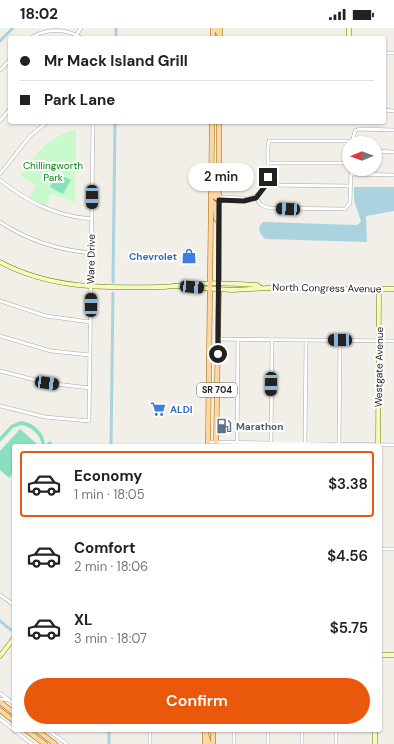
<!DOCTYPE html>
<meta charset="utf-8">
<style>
body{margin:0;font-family:"DM Sans",sans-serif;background:#f2f2f2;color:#222;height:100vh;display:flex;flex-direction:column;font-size:15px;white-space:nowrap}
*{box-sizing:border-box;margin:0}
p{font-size:13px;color:#767676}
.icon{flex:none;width:22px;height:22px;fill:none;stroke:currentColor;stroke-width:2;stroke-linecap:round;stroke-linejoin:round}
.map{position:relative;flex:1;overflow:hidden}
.side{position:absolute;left:12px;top:416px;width:370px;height:288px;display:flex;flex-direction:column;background:#fff;border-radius:4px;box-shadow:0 1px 3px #0004}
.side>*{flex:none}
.guide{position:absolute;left:8px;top:8px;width:378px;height:88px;border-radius:4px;box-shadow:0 1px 3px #0004;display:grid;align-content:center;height:88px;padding:0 12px;background:#fff}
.needle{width:26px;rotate:269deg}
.tools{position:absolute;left:342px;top:108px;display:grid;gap:8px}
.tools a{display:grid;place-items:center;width:40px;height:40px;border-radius:50%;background:#fff;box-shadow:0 1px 3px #0004;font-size:20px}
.end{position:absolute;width:18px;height:18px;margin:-9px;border:5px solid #222;background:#fff;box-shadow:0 0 0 2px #fff}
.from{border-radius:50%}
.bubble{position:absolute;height:28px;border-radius:14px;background:#fff;box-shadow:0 1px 3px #0004;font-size:13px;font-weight:600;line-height:28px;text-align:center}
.car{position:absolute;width:12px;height:24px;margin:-12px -6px;border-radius:5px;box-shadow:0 0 3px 1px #0007;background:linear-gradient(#222 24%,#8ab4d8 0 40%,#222 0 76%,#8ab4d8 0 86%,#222 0)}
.guide b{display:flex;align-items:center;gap:14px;height:38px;font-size:15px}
.guide b+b{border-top:1px solid #e0e0e0}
.guide i{width:10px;height:10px;background:#222}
ul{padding:7px 0 0;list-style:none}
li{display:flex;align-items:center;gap:12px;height:66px;margin:0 8px 6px;padding:0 4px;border:2px solid transparent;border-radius:4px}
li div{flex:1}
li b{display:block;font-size:15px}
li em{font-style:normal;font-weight:600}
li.active{border-color:#ea580c}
li>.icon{width:36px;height:36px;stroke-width:1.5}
.action{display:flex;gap:8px;margin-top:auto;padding:8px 12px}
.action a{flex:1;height:46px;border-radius:24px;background:#ea580c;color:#fff;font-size:16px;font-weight:600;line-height:46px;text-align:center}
.status{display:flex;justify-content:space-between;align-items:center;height:28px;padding:0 20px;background:#fff;direction:ltr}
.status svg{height:11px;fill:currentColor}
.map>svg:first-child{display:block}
.park{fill:#c8facc}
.pitch{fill:#88e0be}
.water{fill:#aad3df}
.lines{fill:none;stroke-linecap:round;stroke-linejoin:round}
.canal{stroke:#aad3df;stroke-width:3}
.street-casing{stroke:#a9a9a9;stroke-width:4}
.secondary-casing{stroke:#707d05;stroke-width:5}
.primary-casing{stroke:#a06b00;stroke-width:5.5}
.street{stroke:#fff;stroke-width:3}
.secondary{stroke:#f7fabf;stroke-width:4}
.primary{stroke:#fcd6a4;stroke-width:4.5}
.route{stroke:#222;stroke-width:5}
.labels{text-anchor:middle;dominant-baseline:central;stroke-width:4;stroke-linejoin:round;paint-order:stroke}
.shield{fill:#fff;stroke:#646464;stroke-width:1}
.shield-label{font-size:9px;font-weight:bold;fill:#222}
.park-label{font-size:10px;fill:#0c8416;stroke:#fff}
.shop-label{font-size:10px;font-weight:bold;fill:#366cbe;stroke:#fff;text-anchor:end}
.street-label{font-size:10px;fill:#222;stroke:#fff}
.service-label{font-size:10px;font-weight:bold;fill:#4e5e75;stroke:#fff;text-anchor:start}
</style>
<div class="status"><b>18:02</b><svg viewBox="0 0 49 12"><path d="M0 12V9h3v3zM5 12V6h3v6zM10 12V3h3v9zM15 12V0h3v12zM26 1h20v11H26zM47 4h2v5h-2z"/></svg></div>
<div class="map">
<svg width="394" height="716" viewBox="0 0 394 716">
<rect width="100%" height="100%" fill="#f2efe9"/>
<path class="park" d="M76,102L75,174L51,166L46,178L29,169L36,158L20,147C36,127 49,107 76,102Z"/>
<path class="pitch" d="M57,145L71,152L63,166L50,159Z
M21,393C34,395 44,404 45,417L50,413L52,415L50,418H42C41,407 32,399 21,397L13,400L0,414V409L11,397Z
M20,401L38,417L14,418V444L9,450L0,442V423Z"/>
<path class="water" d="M354,159H394V183L366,188L367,214L265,211L260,205L259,199L263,194L357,197L361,194L354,172Z"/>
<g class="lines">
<path class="canal" d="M116,10V0
M0,13L13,0
M113,254L115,94
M111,418L113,265
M0,593L11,602
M109,716V702"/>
<g class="street-casing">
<path id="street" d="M77,6L81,0
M31,10C46,0 66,0 81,10
M384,25H394
M0,42L10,32
M384,82L394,83
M0,93L10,81
M352,115L355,103L359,101L394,102
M375,123L394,124
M268,135H349
M0,146L30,108L47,94
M351,146L394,147
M0,152C28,174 55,188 92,191
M266,157L351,158
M219,169L243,170L246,172
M256,170L261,177L269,180L345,181L350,175L351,141
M219,172C253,174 267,172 268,134C268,127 267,119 269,113H352
M0,194C27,212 58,222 91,225
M0,273L46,288L90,294
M0,308L51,323L90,327
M218,311L394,313
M0,343L47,355L90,360
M0,378L45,389L89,393L93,94
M208,414L394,417
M271,416L272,312
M339,416L340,312
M237,418L238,311
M305,418L306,312
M380,521H394
M0,567L14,577
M0,665L14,676
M0,671L9,672
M0,691L14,702
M14,702L32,716
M48,702L67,716
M150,716V702
M234,716V702
M268,716V702
M302,716V702
M336,716V702"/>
</g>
<g class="secondary-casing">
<path id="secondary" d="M349,10V0
M0,234C52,262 108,260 165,259C197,254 224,255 257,257L261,260
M173,258L232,262L268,260L394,261
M378,418L379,261
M380,627H394
M0,628L14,610
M375,716V702"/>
</g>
<g class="primary-casing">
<path id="primary" d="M216,0L220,8
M213,10V0
M220,10V0
M213,145L215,169L219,172
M211,173L215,176L216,190L219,195
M208,418L212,94
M216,418L219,255V94
M0,674L14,685
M0,682L14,693
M26,702L45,716
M37,702L55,716
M205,702L209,716
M205,716V706
M213,716V702"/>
</g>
<use href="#street" class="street"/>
<use href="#secondary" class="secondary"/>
<use href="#primary" class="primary"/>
</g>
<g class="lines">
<path class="route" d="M218,326L219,172L244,173L256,170L266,157L268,149"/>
</g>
<defs>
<g id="shop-bare" transform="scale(1.2)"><path d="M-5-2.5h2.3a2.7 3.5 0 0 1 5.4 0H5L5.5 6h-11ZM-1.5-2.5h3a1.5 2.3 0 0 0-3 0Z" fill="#3f7fe0" stroke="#fff" stroke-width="2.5" paint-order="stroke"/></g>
<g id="supermarket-bare" transform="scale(1.2)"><path d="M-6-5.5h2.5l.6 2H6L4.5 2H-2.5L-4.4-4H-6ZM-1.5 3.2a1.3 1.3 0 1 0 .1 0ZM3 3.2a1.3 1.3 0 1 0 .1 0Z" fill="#3f7fe0" stroke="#fff" stroke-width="2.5" paint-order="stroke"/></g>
<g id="fuel-bare" transform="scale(1.2)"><path d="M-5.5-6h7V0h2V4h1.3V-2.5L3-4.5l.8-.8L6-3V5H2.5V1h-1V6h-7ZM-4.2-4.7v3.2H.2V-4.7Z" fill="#5c6f8a" stroke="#fff" stroke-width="2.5" paint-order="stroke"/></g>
</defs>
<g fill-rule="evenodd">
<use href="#shop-bare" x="189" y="228"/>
<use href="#supermarket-bare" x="158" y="381"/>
<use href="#fuel-bare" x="224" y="398"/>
</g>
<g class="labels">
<rect class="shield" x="197" y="355" width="40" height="14" rx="3"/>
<g class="shield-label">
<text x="217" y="362">SR 704</text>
</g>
<g class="park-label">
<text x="53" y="137">Chillingworth<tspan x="53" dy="12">Park</tspan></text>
</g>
<g class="shop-label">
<text x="177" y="228">Chevrolet</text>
<text x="170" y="381" text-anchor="start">ALDI</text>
</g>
<g class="street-label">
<text transform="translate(91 231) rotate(-89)">Ware Drive</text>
<text transform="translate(327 260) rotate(1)">North Congress Avenue</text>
<text transform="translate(379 339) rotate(-89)">Westgate Avenue</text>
</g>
<g class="service-label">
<text x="236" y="398">Marathon</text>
</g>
</g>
</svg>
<div class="tools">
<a><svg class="needle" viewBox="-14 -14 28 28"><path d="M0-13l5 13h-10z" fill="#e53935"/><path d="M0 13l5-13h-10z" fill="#767676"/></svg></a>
</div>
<i class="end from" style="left:218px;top:326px"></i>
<i class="end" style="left:268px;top:149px"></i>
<div class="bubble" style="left:188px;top:135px;width:66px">2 min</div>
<i class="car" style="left:92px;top:169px;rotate:180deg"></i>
<i class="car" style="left:288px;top:181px;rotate:273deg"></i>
<i class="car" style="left:192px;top:259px;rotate:95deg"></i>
<i class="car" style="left:91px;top:277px;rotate:0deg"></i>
<i class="car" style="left:340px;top:312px;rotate:271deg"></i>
<i class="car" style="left:47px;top:355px;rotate:98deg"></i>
<i class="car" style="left:271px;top:356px;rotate:181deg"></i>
<div class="guide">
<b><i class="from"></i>Mr Mack Island Grill</b>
<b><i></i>Park Lane</b>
</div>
<section class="side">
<ul>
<li class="active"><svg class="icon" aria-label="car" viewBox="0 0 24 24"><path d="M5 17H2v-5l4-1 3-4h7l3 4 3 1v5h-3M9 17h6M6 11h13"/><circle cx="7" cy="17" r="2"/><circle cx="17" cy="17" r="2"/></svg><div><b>Economy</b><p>1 min · 18:05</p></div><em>$3.38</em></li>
<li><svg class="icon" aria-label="car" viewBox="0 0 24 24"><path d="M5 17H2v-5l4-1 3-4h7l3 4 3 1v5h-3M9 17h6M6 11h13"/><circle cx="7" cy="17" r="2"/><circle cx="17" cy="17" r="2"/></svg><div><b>Comfort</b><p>2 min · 18:06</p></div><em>$4.56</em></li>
<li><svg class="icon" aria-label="car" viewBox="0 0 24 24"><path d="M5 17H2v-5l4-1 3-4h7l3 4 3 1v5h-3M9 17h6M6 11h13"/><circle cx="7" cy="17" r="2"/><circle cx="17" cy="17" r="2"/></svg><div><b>XL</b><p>3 min · 18:07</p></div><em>$5.75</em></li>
</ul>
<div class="action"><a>Confirm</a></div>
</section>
</div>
